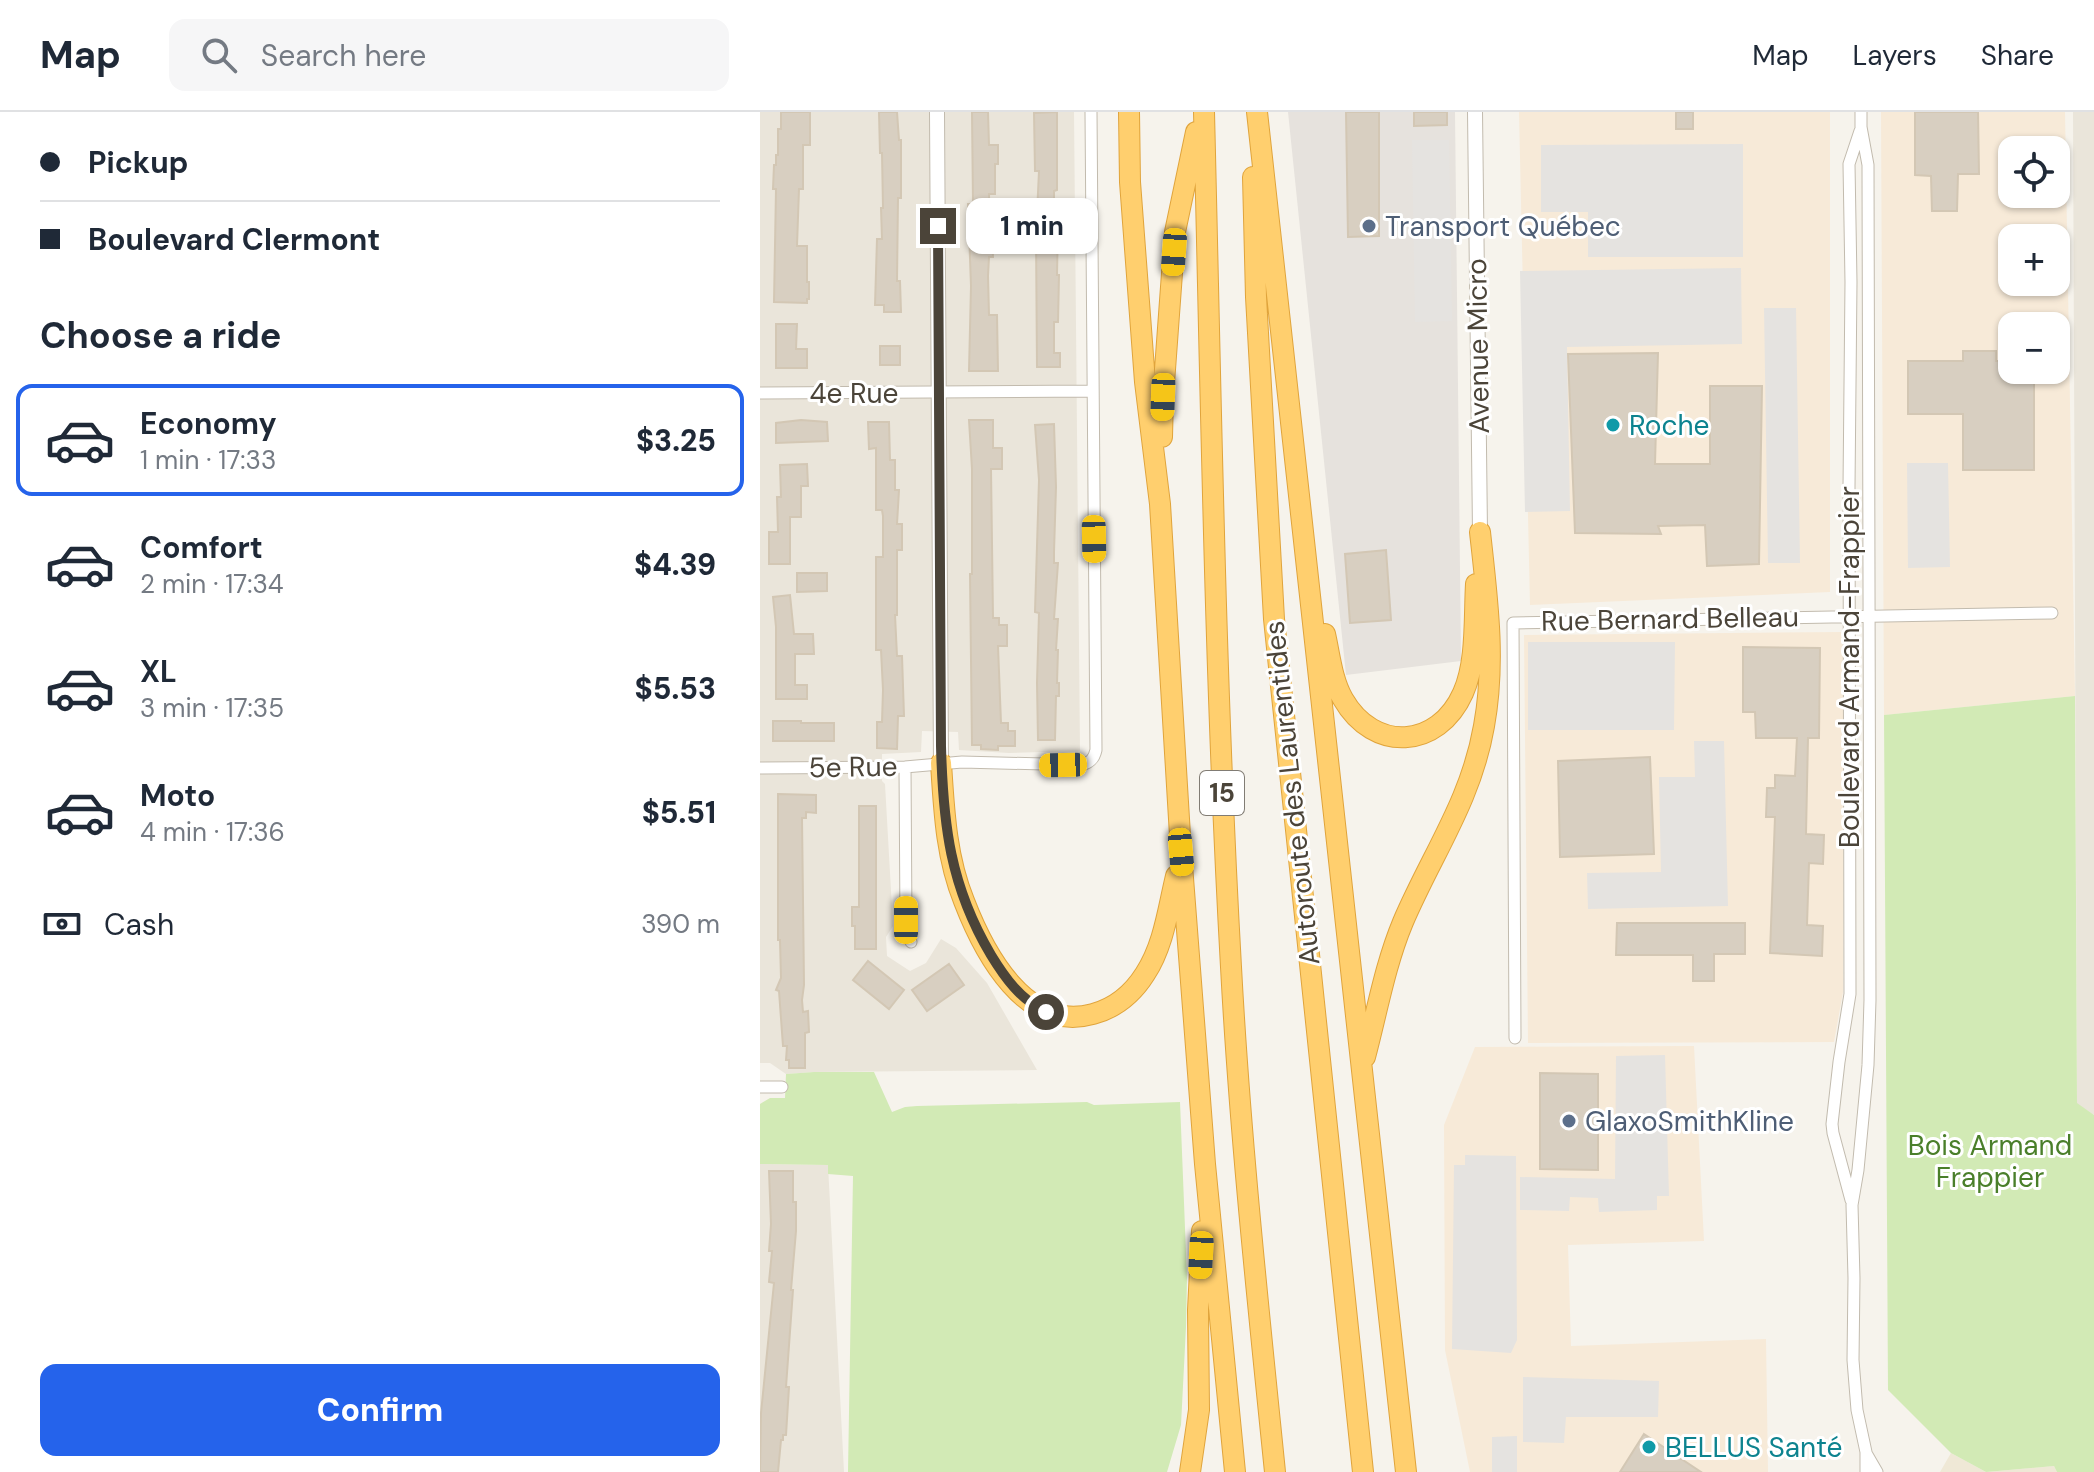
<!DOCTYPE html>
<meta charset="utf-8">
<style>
body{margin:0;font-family:"DM Sans",sans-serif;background:#f6f6f7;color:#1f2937;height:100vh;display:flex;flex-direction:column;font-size:30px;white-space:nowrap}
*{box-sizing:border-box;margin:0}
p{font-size:26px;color:#747a83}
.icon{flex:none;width:44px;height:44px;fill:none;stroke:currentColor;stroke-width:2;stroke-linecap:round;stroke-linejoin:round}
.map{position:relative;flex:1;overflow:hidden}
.details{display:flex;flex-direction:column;background:#fff;width:760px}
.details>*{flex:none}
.top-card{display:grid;align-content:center;height:176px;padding:0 40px;background:#fff}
.tools{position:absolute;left:1238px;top:24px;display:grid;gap:16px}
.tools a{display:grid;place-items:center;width:72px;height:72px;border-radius:16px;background:#fff;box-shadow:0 2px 6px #0004;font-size:40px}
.end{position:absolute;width:36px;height:36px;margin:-18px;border:10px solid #4b4439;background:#fff;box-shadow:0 0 0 4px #fff}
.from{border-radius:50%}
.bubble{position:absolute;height:56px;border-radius:16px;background:#fff;box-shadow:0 2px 6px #0004;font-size:26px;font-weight:800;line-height:56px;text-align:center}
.car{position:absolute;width:24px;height:48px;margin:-24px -12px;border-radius:10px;box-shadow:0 0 6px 2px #0007;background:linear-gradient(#f5c518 24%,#345 0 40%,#f5c518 0 76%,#345 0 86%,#f5c518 0)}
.top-card b{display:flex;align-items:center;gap:28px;height:76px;font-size:30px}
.top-card b+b{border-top:2px solid #e0e1e3}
.top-card i{width:20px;height:20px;background:#1f2937}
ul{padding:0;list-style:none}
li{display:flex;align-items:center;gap:24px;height:112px;margin:0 16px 12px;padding:0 24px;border:4px solid transparent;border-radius:16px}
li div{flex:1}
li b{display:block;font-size:30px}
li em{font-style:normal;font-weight:800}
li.selected{border-color:#2563eb}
li>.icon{width:72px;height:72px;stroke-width:1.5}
h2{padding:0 40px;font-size:36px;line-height:96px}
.pay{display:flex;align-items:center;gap:20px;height:88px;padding:0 40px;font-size:30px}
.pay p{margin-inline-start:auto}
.primary-button{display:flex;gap:16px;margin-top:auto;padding:16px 40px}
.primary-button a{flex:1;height:92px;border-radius:16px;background:#2563eb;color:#fff;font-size:32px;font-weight:800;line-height:92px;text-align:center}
header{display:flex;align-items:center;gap:48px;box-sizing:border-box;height:112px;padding:0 40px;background:#fff;border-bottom:2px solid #e0e1e3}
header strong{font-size:38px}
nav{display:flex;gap:44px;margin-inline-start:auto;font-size:28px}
.search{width:560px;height:72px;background:#f6f6f7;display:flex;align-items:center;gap:20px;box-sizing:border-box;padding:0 28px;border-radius:16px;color:#747a83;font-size:30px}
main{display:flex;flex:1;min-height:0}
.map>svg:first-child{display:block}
.residential{fill:#eae5da}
.commercial{fill:#f7ead8;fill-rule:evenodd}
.industrial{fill:#e6e2dd}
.education{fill:#efe8d6}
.green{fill:#d2eab5}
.parking{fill:#e5e3e0}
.building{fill:#d8cfc1;stroke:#d3c7b4;stroke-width:2}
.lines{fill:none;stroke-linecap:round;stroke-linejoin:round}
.minor-casing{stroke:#c2bbae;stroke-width:13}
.tertiary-casing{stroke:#c2bbae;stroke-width:16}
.motorway-casing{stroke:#e0a43c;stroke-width:22}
.minor{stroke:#fff;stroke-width:11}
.tertiary{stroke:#fff;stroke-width:14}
.motorway{stroke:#ffcf6e;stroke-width:20}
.route{stroke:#4b4439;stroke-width:10}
.service-dot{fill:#5c6f8a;stroke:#fff;stroke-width:3}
.culture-dot{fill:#0f9aa8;stroke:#fff;stroke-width:3}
.labels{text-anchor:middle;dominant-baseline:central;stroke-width:6;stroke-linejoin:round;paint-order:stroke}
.shield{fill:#fff;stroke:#817c74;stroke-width:2}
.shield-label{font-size:26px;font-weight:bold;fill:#4b4439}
.service-label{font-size:28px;fill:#4e5e75;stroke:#fff;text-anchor:start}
.street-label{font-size:28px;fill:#4b4439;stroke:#fff}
.culture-label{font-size:28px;fill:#0d838f;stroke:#fff;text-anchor:start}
.park-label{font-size:28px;fill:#4a7f2a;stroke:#fff}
</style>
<header>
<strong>Map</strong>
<div class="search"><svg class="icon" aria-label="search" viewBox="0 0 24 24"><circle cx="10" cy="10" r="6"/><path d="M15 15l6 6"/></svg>Search here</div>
<nav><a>Map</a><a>Layers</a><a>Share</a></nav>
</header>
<main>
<section class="details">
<div class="top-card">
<b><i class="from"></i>Pickup</b>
<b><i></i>Boulevard Clermont</b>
</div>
<h2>Choose a ride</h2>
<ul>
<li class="selected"><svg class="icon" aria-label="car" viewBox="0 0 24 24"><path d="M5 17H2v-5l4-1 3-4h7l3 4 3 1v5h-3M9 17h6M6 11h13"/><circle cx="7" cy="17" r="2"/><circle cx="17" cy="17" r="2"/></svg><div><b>Economy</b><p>1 min · 17:33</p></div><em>$3.25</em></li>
<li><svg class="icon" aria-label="car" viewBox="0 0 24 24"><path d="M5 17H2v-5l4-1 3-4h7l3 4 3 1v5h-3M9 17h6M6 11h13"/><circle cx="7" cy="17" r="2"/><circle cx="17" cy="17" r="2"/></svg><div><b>Comfort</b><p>2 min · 17:34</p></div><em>$4.39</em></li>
<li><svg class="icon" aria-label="car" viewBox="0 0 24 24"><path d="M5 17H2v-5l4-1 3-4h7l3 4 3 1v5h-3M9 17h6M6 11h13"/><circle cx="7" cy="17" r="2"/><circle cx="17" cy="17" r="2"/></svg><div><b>XL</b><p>3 min · 17:35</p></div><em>$5.53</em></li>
<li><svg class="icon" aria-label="car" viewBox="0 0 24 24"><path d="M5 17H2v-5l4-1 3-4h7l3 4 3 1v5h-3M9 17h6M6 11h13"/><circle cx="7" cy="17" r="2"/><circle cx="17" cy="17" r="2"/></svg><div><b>Moto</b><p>4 min · 17:36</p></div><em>$5.51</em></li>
</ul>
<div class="pay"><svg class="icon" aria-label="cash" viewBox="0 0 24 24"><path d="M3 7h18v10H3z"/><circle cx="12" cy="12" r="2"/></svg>Cash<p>390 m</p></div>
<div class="primary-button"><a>Confirm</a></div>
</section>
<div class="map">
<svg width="1334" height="1360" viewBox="0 0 1334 1360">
<rect width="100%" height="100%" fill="#f6f3ec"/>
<path class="residential" d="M0,0H314L320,639L249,641L199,638L198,620L162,619L161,640L122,642V669L125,672L133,814L126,825L127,844L150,859L166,851L181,827L196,836L227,871L277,958L54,960L26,962L10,951H0Z
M1313,0H1334V1003L1317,992Z
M0,1052L68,1053L84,1360H0Z"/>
<path class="commercial" d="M759,0H1070V480L770,493Z
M1121,0H1305L1315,584L1124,603ZM1252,38H1296V82H1252ZM1252,126H1296V170H1252ZM1252,214H1296V258H1252Z
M1083,520V880L1074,930L768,931L764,523Z
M934,934L944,1129L808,1133L811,1234L1006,1227L1008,1360H710L685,1238L684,1013L715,935Z"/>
<path class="industrial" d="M528,0H695L701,549L586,563Z"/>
<path class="education" d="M1191,1341L1226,1360L1294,1354L1297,1360H1180Z"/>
<path class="green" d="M1315,584L1317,991L1334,1003V1360H1297L1294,1354L1226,1360L1191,1341L1128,1278L1124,603Z
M54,960H114L132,1000L145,995L157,994L327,990L334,993L420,990L427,1166L426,1215L421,1313L407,1360H88L93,1064L68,1062V1053L0,1052V992L10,986H25L26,962Z"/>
<path class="parking" d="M652,28H689L692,209L655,210Z
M983,32V145H828V100H781V33Z
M981,156L982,232L807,235L810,399L765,400L760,159Z
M1004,196H1036L1040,451H1008Z
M1147,351H1188L1190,455L1148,456Z
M768,530H915L914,618H768Z
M934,629H964L968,794L828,797L827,761L901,760L899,665H935Z
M905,943L909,1084H897V1098L839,1100L838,1086L810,1085L809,1099L760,1098V1065L855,1067L856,944Z
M705,1043L756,1044L757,1228L751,1241L692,1237L694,1053H705Z
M763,1265L899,1269L898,1305H806L804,1331L763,1330Z
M757,1324V1360H732V1325Z"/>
<path class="building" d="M21,0H50V33H43V77H39L37,134H47V170H49V187H47V191L14,190L16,77H13L14,53H16V43H18V17H21Z
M119,0H137L139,28H141V86H138L137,169H140L141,200H124V193H115L117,127H122L121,96H123L122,41H120Z
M212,0H228L229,33H238V52H235V82H229L230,123H232L233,145H229L228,164L229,203H237L238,259H209L211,174L208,92H213Z
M297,0V78L294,79V99H300L298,110L297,163H299L298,210H294V241H300V255H277L276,124L279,59H275L274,1Z
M586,0H619V124L588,125Z
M654,0H687V13L654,14Z
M916,0H933V17H916Z
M1155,0H1218L1219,62H1198L1197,99H1172L1171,64L1155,63Z
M16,212H37L36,237H47V256H16Z
M120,234H140V253H120Z
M1203,239H1236V249H1252V258H1274V358H1203V302H1148V249H1203Z
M898,241L895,352H950V274H1002L999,452L947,454L945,413L898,414L901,422L815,421L808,242Z
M41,308L67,310L68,329L16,331V311Z
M209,308H233V336H242V357H231L233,506H239V513H247V534H238L241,611H248V619H255V634H238V638L221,637V633H212L210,462H212V357Z
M108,310H129L130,348H135V378H139L137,412H142V438H137V503H135L137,544H142L144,604H138L137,637L117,636V610H122L123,578L121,538H116V445H123V404L122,398H116V336L109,337Z
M294,312L296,375L294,440V451H298L294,507H298L296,538H298L297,571H299V584H296L295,628H278L277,571L279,501L275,500L279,368L275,313Z
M47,352L48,374H41V405H30V452H9V420H18L17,385H21L20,353Z
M626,438L631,508L590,511L585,442Z
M37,461H67V479L37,480Z
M30,483L34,522H53L54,542H35V573H47V587H16V515L13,485Z
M983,535L1060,536L1059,626H1048L1046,722L1064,723L1063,752L1049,751L1047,813L1063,814L1062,844L1010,841L1015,705H1006L1007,676H1015V663L1035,664L1037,626H996L995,600H983Z
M13,609H41V611H74V629H13Z
M890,645L894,742L800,745L798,649Z
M18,682L56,683V701L46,700V706H42L44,873L42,888L43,900L48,899L49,920L45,921V956H29V948H26L27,934H23L19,879L16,878L21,866L20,828H18Z
M99,694H116V837H95V814H92V795H99Z
M857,811H985V842H954V869H933V843H856Z
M108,849L144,878L129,897L93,868Z
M189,852L204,873L167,899L152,878Z
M780,961L838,962V1058L780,1057Z
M9,1059H33V1090H36V1119L31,1178H33L26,1275H29L26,1323H23V1328H21L18,1360H0L1,1301L14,1171L9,1170L12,1139H9L11,1112Z
M884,1322L941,1360H860Z"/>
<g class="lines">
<g class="minor-casing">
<path id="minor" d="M1101,0V15L1108,53L1110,888L1108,953L1098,1058L1092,1093L1094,1166L1093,1248L1097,1298L1106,1340V1360
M0,281L332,279
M145,655L146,812L151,830
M0,656L145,655L202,650L321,653C330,651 334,647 336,638L331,0
M755,926L753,511L1292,501
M0,975H22
M1091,1088L1073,1021L1072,1012L1079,950L1090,882L1089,375L1091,170L1089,52L1100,19
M1106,1341L1117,1360"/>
</g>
<g class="tertiary-casing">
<path id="tertiary" d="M177,0L181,651
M715,0L720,420"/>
</g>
<g class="motorway-casing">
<path id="motorway" d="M369,0L370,70L385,270L400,392L421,740L445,1052L475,1360
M444,0C451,285 455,570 471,855C480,1024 498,1192 515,1360
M497,0L646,1360
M493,65L496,185L514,507L603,1360
M402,325L403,285L415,120L436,20
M565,522C570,544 572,568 583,587C614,641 678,637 703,581C717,550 714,506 716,472
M181,651C184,698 186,745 204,789C224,841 266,921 333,902C355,896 373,881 385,862C404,833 408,797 416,764
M605,945C617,900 625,853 643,810C672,742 711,689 724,614C736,549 727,484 720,420
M430,1360L439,1298L438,1198L442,1119"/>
</g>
<use href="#minor" class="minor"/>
<use href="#tertiary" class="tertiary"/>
<use href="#motorway" class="motorway"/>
</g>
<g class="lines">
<path class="route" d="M178,114L181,634C183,712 190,774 231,843C245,866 260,887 286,900"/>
</g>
<g class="service-dot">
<circle cx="609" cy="114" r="8"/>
<circle cx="809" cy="1009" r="8"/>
</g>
<g class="culture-dot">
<circle cx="853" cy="313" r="8"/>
<circle cx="889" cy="1335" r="8"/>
</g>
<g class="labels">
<rect class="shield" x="440" y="659" width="44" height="44" rx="6"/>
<g class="shield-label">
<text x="462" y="681">15</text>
</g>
<g class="service-label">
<text x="625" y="114">Transport Québec</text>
<text x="825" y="1009">GlaxoSmithKline</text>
</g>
<g class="street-label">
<text transform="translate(718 234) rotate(-91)">Avenue Micro</text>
<text x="94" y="281">4e Rue</text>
<text transform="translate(910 507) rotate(-1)">Rue Bernard Belleau</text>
<text transform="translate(1089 555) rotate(-90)">Boulevard Armand-Frappier</text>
<text transform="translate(93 655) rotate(-1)">5e Rue</text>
<text transform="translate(532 681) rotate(-96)">Autoroute des Laurentides</text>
</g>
<g class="culture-label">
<text x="869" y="313">Roche</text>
<text x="905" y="1335">BELLUS Santé</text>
</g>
<g class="park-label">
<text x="1230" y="1033">Bois Armand<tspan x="1230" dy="32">Frappier</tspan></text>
</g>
</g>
</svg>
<div class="tools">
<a><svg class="icon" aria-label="locate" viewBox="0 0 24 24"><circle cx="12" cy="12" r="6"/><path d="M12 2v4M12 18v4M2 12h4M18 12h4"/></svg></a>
<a>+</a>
<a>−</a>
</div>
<i class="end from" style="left:286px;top:900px"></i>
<i class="end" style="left:178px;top:114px"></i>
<div class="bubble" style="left:206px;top:86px;width:132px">1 min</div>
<i class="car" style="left:414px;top:140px;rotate:184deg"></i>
<i class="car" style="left:403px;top:285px;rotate:182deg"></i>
<i class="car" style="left:334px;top:427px;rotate:179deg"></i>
<i class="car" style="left:303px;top:653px;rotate:269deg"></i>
<i class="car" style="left:421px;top:740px;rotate:175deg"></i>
<i class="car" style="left:146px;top:808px;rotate:0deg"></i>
<i class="car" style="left:441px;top:1143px;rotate:183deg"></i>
</div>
</main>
